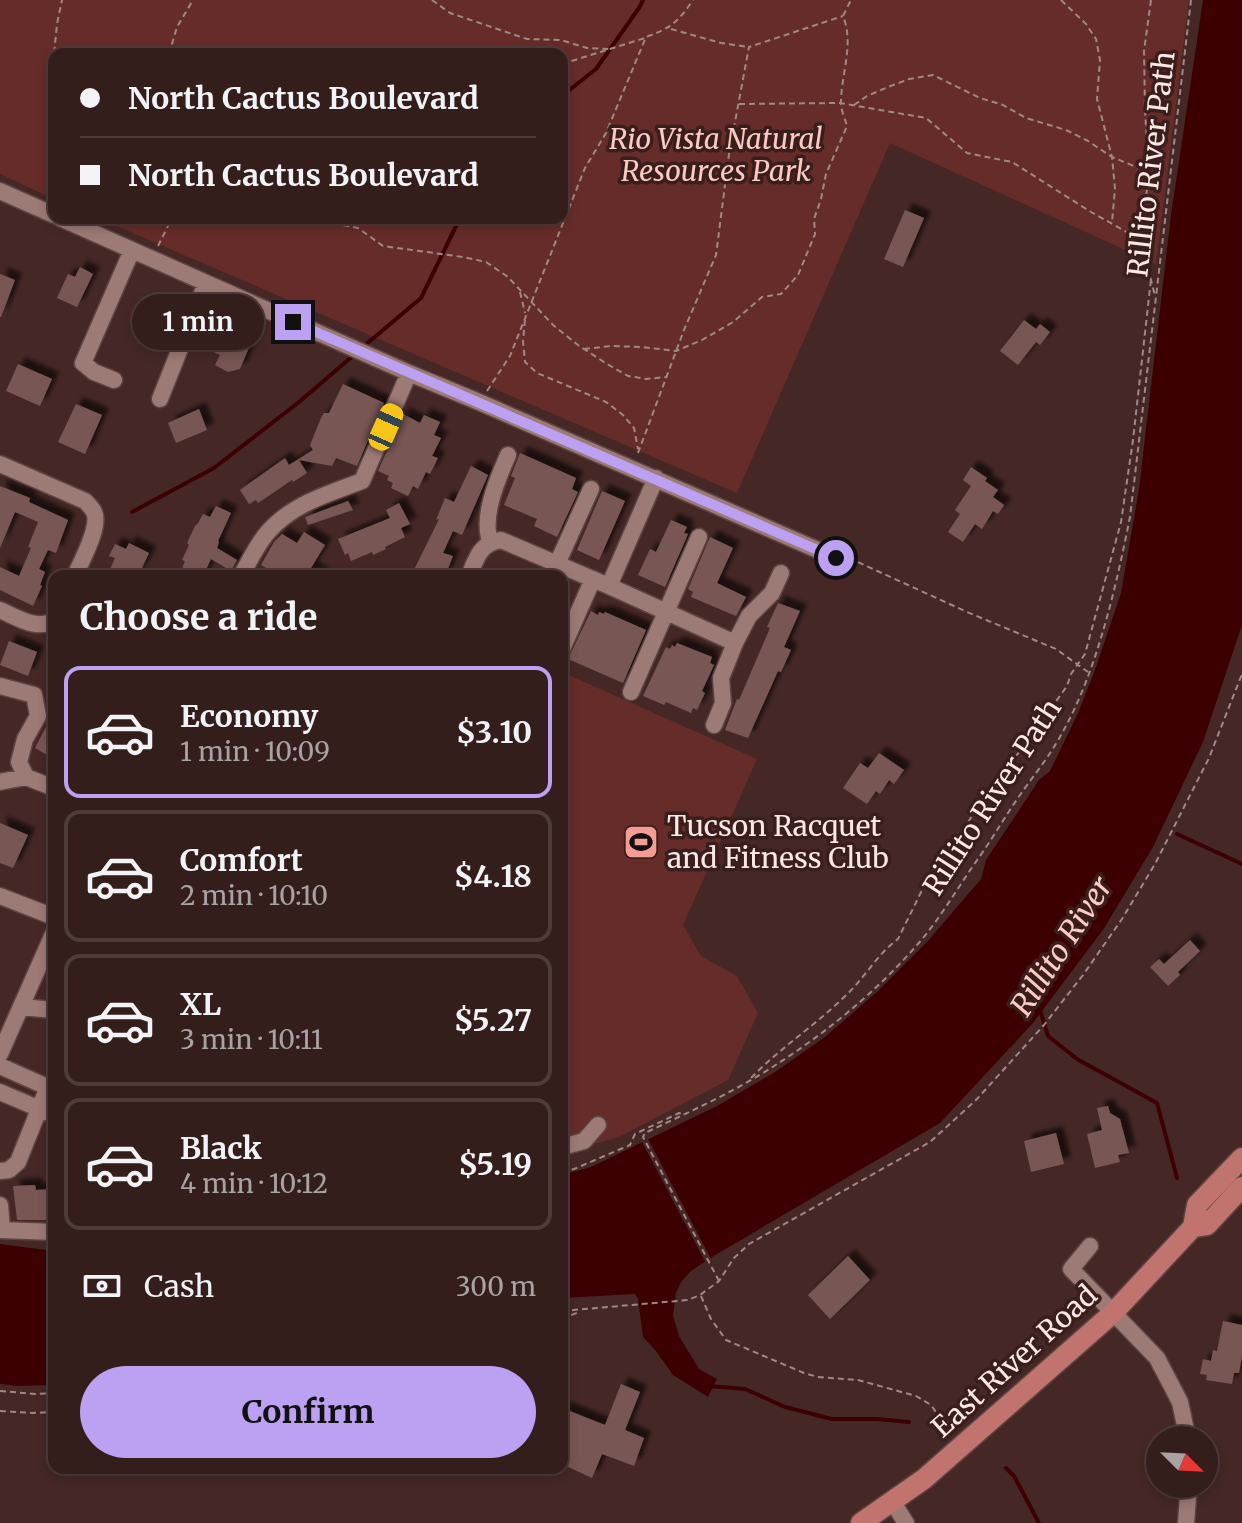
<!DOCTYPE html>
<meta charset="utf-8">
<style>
body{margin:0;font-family:Merriweather,serif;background:#3f2b29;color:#f1f3f6;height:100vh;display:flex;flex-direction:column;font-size:30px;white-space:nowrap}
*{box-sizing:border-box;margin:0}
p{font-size:26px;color:#a9a2a3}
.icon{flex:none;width:44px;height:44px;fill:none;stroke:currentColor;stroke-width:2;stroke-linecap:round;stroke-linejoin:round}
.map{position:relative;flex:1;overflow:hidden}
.sheet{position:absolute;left:48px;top:570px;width:520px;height:904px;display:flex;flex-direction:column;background:#341e1c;border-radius:16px;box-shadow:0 4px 12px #0003,0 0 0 2px #4e3c3b}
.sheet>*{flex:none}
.hud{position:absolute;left:48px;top:48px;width:520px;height:176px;border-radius:16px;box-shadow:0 4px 12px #0003,0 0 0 2px #4e3c3b;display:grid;align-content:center;height:176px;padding:0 32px;background:#341e1c}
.needle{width:52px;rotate:114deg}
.buttons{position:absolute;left:1146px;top:1426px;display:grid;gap:16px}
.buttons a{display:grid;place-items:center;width:72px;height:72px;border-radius:50%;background:#341e1c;box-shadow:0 4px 12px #0003,0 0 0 2px #4e3c3b;font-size:40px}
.end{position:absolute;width:36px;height:36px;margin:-18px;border:10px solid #bca0f2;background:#111;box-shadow:0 0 0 4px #111}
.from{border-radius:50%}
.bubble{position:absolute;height:56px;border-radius:28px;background:#341e1c;box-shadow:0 4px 12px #0003,0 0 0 2px #4e3c3b;font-size:26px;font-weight:700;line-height:56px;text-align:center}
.car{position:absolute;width:24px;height:48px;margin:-24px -12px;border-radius:10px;box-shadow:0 0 6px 2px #0007;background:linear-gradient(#f5c518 24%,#345 0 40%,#f5c518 0 76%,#345 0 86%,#f5c518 0)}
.hud b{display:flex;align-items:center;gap:28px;height:76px;font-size:30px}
.hud b+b{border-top:2px solid #4e3c3b}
.hud i{width:20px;height:20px;background:#f1f3f6}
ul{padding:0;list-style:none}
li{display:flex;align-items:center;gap:24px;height:132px;margin:0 16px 12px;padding:0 16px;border:4px solid #4e3c3b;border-radius:16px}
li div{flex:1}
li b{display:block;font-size:30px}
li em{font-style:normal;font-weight:700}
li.selected{border-color:#bca0f2}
li>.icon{width:72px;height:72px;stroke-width:1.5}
h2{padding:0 32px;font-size:36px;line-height:96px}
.pay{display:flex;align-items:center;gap:20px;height:88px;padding:0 32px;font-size:30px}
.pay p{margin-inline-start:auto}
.primary-button{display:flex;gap:16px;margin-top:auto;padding:16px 32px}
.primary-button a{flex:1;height:92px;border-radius:48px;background:#bca0f2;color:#111;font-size:32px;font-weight:700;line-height:92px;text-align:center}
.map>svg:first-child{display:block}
.green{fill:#662c29}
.water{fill:#3c0003}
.pier{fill:#452826}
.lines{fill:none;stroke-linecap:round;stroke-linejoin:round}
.stream{stroke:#3c0003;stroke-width:4}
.building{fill:#775753;filter:url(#shadow)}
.minor-casing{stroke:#5c4442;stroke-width:19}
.major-casing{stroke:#5c4442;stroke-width:23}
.path{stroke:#a08886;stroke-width:2;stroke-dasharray:6 4;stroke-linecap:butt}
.minor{stroke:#9c7a76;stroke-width:16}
.major{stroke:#c1746e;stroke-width:20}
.route{stroke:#bca0f2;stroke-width:10}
.labels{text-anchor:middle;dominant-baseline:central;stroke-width:7;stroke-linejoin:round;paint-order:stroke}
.park-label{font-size:28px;font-style:italic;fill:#fccac5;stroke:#3a1e1c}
.street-label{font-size:28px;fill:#fbe8e6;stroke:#3a1e1c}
.poi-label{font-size:28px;fill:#fbe8e6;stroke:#3a1e1c;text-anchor:start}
.water-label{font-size:30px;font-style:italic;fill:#feccc7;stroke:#3a1e1c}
</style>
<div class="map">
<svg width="1242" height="1523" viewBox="0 0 1242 1523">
<defs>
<filter id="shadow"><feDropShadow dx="7" dy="-7" stdDeviation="2" flood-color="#0009"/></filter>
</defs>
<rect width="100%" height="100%" fill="#452826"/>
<path class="green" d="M0,0H1189L1156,264L890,143L737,493L98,218H562V54H54V199L0,174Z
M562,672L757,759L683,925L701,956L737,976L758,1013L728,1080L623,1135L562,1155Z"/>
<path class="water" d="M1203,0H1242V625L1203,742L1153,847L1103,930L1033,1023L940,1123L712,1257L691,1271L681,1282L676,1293L673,1315L679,1336L699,1369L717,1379L708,1397L673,1375L656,1351L643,1337L638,1299L635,1294L562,1298V1175L591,1167L717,1106L775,1072L825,1037L878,991L927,942L981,879L986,860L1039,780L1050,771L1078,713L1095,670L1121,593L1139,489L1171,215Z
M0,1244L54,1251V1385L18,1386L0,1384Z"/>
<path class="pier" d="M647,1137L712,1261L707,1265L641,1140Z"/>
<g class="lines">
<path class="stream" d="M562,96L596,69L639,8L643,0
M364,346L421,298L460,218
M132,512L214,468L299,402L354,355
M1177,834L1242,864
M1040,1010L1048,1036L1077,1059L1157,1103L1177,1178
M709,1386L745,1389L785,1407L832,1419H877L909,1422
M1006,1468L1014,1476L1039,1523"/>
</g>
<path class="building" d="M905,210L924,218L903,267L884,259Z
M80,267L93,274L77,307L57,298L68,274L75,277Z
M0,274L15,280L1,317H0Z
M160,302L167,319L158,323L156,331L143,336L133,313Z
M1024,320L1036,329L1040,324L1050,332L1040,345L1036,342L1018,365L1000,351Z
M234,326L253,338L240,369L228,372L215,365L220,355L211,351L214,345L228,338Z
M18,364L52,379L40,406L6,391Z
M343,384L384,403L357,466L336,458L332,466L299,460L307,473L293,482L292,480L258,503L256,500L249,504L240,490L285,458L289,465L313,450L310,445L321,418L324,413H329Z
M76,404L102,415L85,454L58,442Z
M199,409L207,430L176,443L168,423Z
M403,414L420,423L424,415L440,422L434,435L441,438L432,456L438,458L430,474L426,472L418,489L413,486L408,496L391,488L393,483L387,480L389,476L378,471Z
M520,453L576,478L572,489L578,492L557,537L534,526L537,519L504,505L515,478L511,476Z
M471,466L488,475L462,535L453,531L443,553L453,556L447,571L443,576H411L439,519L436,520L445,498L454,502Z
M971,467L987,478L985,481L998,490L993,497L1004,505L998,514L993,511L982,529L975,524L963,542L948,532L960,514L955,510L971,486L963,480Z
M0,486L30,498L29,502L68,520L56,553L48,550L39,569L45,572L40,585L42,586L33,606L0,590V567L19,576L31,548L28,547L38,522L15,512L0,548Z
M602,491L625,501L599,560L577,550Z
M348,501L353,510L308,525L305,517Z
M399,503L410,524L401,528L405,537L385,547L386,549L373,555L372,552L351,561L348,553L345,555L338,539L390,518L386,510Z
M216,506L231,513L218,541L219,542L217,548L237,560L231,571L211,559L203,576H179L185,561L182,560L189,545L187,543L196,524L197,525L203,514L210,517Z
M671,520L687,527L684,533L688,534L665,587L638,575L650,549L656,552Z
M304,532L325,545L311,568L324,576H274L268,569L261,565L274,542L282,534L297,543Z
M710,537L733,548L717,583L746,597L736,616L691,597L693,592L688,589Z
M129,543L149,553L141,570H139L136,576H107L115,558L109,556L115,544L126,549Z
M778,603L800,611L784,647L791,650L781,672L778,671L748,738L725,730L737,699L739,700L770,628L767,627Z
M591,611L598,615L599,612L604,614L605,612L646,630L623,683L568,659Z
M9,641L37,652L28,676L0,665Z
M677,643L712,657L710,663L714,665L702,691L705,693L697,710L693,708L691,713L666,702L664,705L643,696L666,647L670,649L672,645L675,647Z
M47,725L54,729V759L35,748Z
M879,753L904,770L894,784L889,780L880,794L876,791L867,804L843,788L860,763L868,768Z
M0,823L28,835L13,868L0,863Z
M1190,940L1200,951L1178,972L1180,975L1168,986L1150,967L1159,959L1164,964Z
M1108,1106L1110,1113L1120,1119L1129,1153L1118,1155L1120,1162L1095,1168L1087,1134L1102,1130L1097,1108Z
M1056,1133L1064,1164L1031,1172L1024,1141Z
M35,1185L36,1190L54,1189V1220H17L13,1186Z
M848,1256L870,1280L830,1319L808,1295Z
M1223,1321L1242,1325V1356L1239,1373H1234L1232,1384L1206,1380L1207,1375L1200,1374L1203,1359L1211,1361L1213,1350L1217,1351Z
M621,1384L640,1392L625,1430L644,1438L634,1466L602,1454L592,1478L562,1464V1408L605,1425Z"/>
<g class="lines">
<g class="minor-casing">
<path id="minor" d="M0,191L54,215
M60,218L409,373L479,402L836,558
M114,380L94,372L83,363L132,250
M160,399L206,283
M0,464L85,501C87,503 93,510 94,512C101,527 81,561 75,576
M491,543C480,519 498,478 508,455
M557,564L591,489
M241,576C249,562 257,544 268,532C292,504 328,494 362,481L409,373
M469,576C476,559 480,543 501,540L609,586L735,643
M609,586L656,478
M0,610C18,618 35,630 54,621
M562,649L593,579
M0,686L34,695L38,716L25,739L19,762L26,777
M631,692L699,537
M714,725L723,703L721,678L735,643L749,616L772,593L781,573
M0,782L26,777L54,788
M0,896L54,917
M21,1007L54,1010
M0,1054L54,932
M0,1066L54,1090
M0,1092L54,1115
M562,1147L584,1141L598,1125
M0,1171L9,1170L18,1162L48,1087
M0,1205L2,1230
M0,1230L54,1232
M1090,1246L1071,1269L1157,1358L1180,1402L1188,1440
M892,1501L906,1523
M1186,1523L1189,1484"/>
</g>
<g class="major-casing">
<path id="major" d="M1242,1158L1197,1205L1193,1227L1207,1225L1242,1187
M861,1523L924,1479L1113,1313L1193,1227"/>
</g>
<path class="path" d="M432,0L450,13L527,39L561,40L587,48L610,49
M1061,0L1086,24L1096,39L1100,60L1097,99L1112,157L1146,171
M1151,0L1144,51L1145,111L1149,172L1141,240L1155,296
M671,29L721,43L749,47
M169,54L177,27L193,0
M562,64L645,38
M54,92L51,84L57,24L62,0
M739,104L840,103L926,118L967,153L1012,162L1091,212L1141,240
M854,105L867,96L888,87L909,79L933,75L980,98L1003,105L1026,118L1066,130L1088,141L1112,157L1115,189L1112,222
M304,218L358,228L383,246L463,257L486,262L508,277L553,325L578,345L607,364L628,376L646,379L666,377
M158,246L172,218
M520,292L525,313
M525,320L523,341L525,362L537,373L606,402L623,415L634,428L638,449
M584,349L611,346L642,347L676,351L702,340L733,322L762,297L781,294L798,275L815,234L814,219L821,199L826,174L847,126C845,118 840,109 841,100C842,72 854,43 843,16L851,0
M487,391L510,356L585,168L606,133L646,37C671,28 678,22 693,0
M638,453L684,330L716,255L729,154L749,47L843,16
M849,558L967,612L1056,649L1088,672
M751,1078C779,1049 813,1027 842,999C863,981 876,955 898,939L930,874L946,848L965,827L987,792L1025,745L1067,686L1071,674L1085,654L1121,522L1133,440L1151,279
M562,1172L574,1169L630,1145L635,1134L679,1113L683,1114
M719,1281L643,1137L645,1133C689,1112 734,1092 774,1066C826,1033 876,992 917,945C941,918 959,885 980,856C994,836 1006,815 1020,795C1034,775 1049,757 1061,735C1097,672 1116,587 1130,517L1191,0
M701,1296L711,1319L726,1340L804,1373L818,1377L858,1380L916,1396L931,1405L950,1432
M562,1311L688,1300L700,1295L719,1281L734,1258L749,1244L930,1142L977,1099L1044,1025L1083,975L1122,919L1155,864L1209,758L1242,674
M562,1319L579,1312
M0,1391L35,1394L54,1393
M0,1411L32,1413L54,1412"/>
<use href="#minor" class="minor"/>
<use href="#major" class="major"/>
</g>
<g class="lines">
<path class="route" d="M293,322L836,558"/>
</g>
<defs>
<g id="stadium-square" transform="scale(1.8)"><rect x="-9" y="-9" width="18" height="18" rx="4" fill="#f59c94" stroke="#3a1e1c"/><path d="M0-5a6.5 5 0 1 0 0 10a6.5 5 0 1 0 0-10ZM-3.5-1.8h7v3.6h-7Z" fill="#111"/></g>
</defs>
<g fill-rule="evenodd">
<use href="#stadium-square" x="641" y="842"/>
</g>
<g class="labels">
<g class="park-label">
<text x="716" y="139">Rio Vista Natural<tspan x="716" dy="32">Resources Park</tspan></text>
</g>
<g class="street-label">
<text transform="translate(1151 164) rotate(-83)">Rillito River Path</text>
<text transform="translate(992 797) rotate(-57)">Rillito River Path</text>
<text transform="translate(1014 1361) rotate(-42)">East River Road</text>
</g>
<g class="poi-label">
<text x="667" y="826">Tucson Racquet<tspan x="667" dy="32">and Fitness Club</tspan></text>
</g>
<g class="water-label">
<text transform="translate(1061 946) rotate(-57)">Rillito River</text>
</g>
</g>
</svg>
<div class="buttons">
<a><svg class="needle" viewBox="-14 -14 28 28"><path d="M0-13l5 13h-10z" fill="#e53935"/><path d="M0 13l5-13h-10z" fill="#a9a2a3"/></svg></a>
</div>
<i class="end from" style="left:836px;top:558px"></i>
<i class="end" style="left:293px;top:322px"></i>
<div class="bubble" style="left:132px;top:294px;width:132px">1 min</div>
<i class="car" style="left:386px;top:427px;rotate:24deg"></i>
<div class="hud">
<b><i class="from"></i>North Cactus Boulevard</b>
<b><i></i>North Cactus Boulevard</b>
</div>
<section class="sheet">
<h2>Choose a ride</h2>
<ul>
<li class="selected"><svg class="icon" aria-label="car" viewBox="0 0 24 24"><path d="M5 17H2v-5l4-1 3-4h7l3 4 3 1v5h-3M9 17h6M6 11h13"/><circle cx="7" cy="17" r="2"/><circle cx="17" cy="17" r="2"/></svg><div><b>Economy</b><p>1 min · 10:09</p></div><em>$3.10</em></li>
<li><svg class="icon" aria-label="car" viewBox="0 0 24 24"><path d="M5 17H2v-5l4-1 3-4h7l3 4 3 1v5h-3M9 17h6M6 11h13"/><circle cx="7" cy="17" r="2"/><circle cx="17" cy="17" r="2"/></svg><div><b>Comfort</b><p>2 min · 10:10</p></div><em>$4.18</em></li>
<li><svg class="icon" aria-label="car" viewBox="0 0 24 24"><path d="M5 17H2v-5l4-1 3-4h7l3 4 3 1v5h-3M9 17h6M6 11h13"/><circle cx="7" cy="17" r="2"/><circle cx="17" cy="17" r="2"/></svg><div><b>XL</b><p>3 min · 10:11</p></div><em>$5.27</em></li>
<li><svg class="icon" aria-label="car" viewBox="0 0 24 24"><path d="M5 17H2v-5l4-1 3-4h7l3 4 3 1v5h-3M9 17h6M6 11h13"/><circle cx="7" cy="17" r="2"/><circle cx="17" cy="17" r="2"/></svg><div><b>Black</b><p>4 min · 10:12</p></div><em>$5.19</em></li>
</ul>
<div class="pay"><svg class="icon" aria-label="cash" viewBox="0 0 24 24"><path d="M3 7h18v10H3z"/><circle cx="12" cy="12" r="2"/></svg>Cash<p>300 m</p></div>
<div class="primary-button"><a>Confirm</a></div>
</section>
</div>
